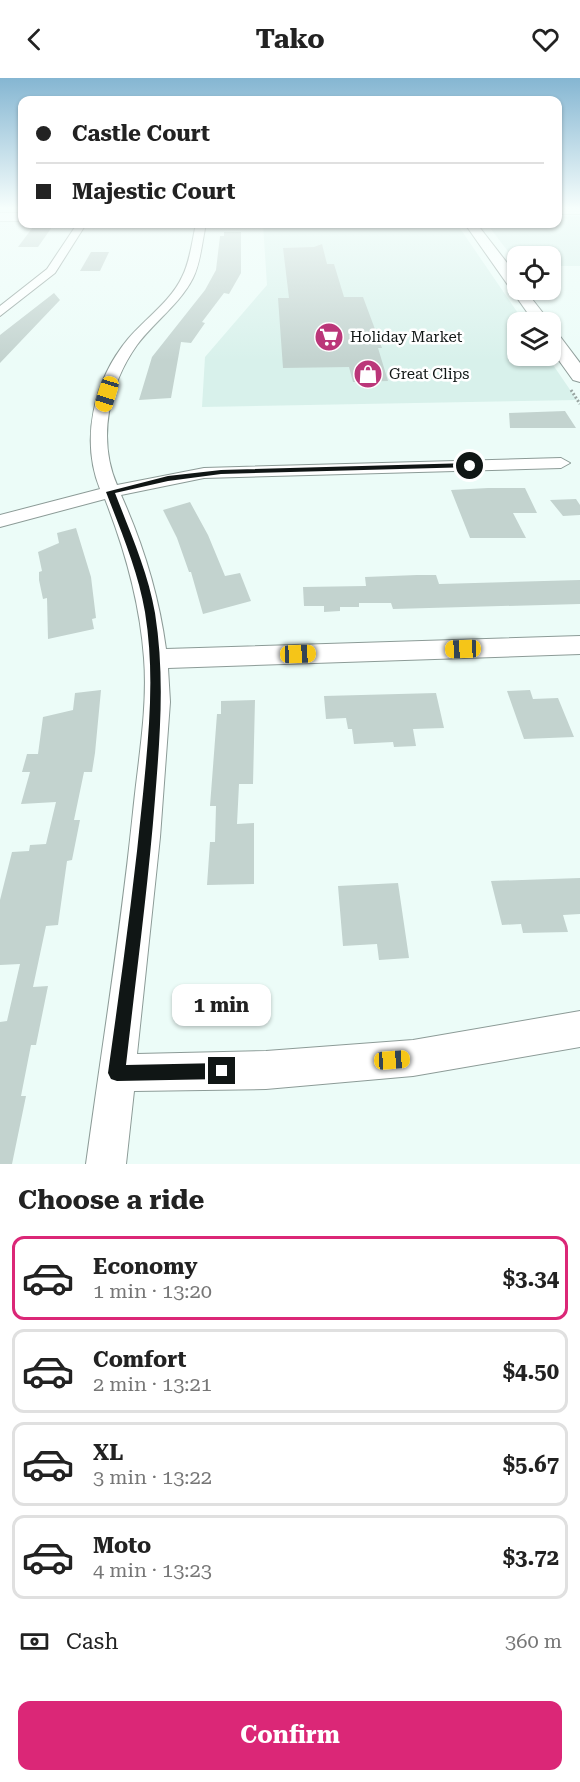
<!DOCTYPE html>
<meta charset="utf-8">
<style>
body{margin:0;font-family:"Roboto Serif",serif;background:#f6f6f6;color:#222;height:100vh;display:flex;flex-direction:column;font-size:22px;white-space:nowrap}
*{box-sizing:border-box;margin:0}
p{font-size:20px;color:#767676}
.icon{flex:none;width:33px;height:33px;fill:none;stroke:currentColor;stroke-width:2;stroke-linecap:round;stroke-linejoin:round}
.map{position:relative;height:1086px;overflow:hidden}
.panel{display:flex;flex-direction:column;background:#fff;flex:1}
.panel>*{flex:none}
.banner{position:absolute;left:18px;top:18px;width:544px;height:132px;border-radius:12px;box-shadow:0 2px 4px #0004;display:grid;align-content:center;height:132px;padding:0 18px;background:#fff}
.controls{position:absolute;left:507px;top:168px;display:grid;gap:12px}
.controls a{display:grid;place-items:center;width:54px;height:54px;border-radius:12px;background:#fff;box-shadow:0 2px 4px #0004;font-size:30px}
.end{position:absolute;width:27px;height:27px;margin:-14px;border:8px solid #101615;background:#fff;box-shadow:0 0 0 3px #fff}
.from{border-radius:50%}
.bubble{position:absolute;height:42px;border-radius:12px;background:#fff;box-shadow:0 2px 4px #0004;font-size:20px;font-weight:700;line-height:42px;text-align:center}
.car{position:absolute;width:18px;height:36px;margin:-18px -9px;border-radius:8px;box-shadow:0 0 4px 2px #0007;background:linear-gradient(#f5c518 24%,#345 0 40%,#f5c518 0 76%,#345 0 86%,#f5c518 0)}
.banner b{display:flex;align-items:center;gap:21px;height:57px;font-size:22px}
.banner b+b{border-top:2px solid #e0e0e0}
.banner i{width:15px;height:15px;background:#222}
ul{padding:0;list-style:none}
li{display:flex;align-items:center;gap:18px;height:84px;margin:0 12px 9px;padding:0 6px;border:3px solid #e0e0e0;border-radius:12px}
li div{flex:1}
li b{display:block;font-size:22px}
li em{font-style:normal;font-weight:700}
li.active{border-color:#db2777}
li>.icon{width:54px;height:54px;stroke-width:1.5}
h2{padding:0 18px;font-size:27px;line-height:72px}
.pay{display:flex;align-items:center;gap:15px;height:66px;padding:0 18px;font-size:22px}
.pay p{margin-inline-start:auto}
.action{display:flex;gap:12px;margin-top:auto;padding:12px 18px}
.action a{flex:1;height:69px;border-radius:12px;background:#db2777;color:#fff;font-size:24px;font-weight:700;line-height:69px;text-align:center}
header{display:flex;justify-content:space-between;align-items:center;height:78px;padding:0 18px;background:#fff;font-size:27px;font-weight:700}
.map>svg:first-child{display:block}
.built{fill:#d8f1eb}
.building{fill:#c3d3cf}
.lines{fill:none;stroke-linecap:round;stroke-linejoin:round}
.minor-casing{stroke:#8c9b97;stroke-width:2}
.tertiary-casing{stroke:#8c9b97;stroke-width:2}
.secondary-casing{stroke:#8c9b97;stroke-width:1}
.path{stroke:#98a4a1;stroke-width:3;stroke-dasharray:2 2;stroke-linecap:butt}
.minor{fill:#fff;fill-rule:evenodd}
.tertiary{fill:#fff;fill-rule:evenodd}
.secondary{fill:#fff;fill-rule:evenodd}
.route{fill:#101615}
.labels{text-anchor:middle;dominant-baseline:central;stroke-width:5;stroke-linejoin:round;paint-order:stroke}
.far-poi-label{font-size:15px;fill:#101615;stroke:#fff;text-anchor:start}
</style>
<header><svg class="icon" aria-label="back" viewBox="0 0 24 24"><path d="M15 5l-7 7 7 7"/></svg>Tako<svg class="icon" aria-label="heart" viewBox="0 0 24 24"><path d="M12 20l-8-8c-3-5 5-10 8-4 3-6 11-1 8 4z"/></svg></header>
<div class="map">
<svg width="580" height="1086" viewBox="0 0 580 1086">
<rect width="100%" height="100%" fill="#ecfcf8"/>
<path class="built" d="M558,138H580V188H551L550,178H518L517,185L487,146H558Z
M263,146H457L524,244H518V278H547L577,322L202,329L205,279L267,207Z"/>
<path class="building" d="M33,149H52L38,169H18Z
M224,154H241V195L229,216L224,215L202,244L205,245L191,265L181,264L171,320L139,322L152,279L205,212L216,192L220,158H224Z
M322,166L327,186H334L344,219H363L382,270H378L388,303L353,304L349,289L283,290L278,220H289L283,170L314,169Z
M91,174H109L100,193H80Z
M54,215L60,222L0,285V257Z
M565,333L576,350H510L509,335Z
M488,410H525L537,435H513L526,460H470L451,412Z
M576,421L580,427V437L563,438L550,422Z
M190,424L208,457L225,498L240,495L251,523L203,536L191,494H189L177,460L163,432Z
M76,450L91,499L96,540L92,541L94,551L48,561L47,520L43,521L39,502V494L42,493L38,474L59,465L57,455Z
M417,497H436L439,506L580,502V526L393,531L391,525H359V529H340V533L324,534V528H304L303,509L366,508L365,499Z
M101,612L95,675L92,694H84L74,742H80L72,782L67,783L58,847L46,848L33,909L48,908L36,967H31L21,1018H26L12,1086H0V944L7,943L20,886L0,887V822L12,774L29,773L30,767L46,766L56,724L21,726L30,694H22L27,676H38L43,639L73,632L75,615Z
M530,612L533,621L558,620L574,659L524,661L507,613Z
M436,615L444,650L413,651L416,668L394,669L393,664L354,666L352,651H348L346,640L326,641L324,618Z
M255,622L253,706H239L237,746L254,745V806L207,807L210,764H215L216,728H210L217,636H221V623Z
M580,800V836L563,837L568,854L523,855L521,846L502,847L491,803Z
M398,805L409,880L379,882L377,866L343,868L338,808Z"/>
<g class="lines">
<g class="minor-casing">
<path id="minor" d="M77,146H86L55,195L0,238V228L47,191Z
M196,146H206C202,163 201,184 193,200C180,226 154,244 137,267C109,306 97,361 117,407L204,390L561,380L570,385L561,390L204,400L121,417C143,466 159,518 166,571L580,558V576L168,590L170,624L160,759L137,976L266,973L413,962L580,933V969L413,998L266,1011L134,1013L126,1086H86C102,969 121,852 133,734C138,683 148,631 144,580C140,525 125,472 105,421L0,449V437L100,411C80,361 94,302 128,261C145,241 171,223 182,199C190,184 192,163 196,146Z"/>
</g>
<g class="tertiary-casing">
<path id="tertiary" d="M465,146H477L518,199V212H525L550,244H534Z
M550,252L556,253L580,285V304L573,302L550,270Z"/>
</g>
<g class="secondary-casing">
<path id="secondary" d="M558,131H580V136H558Z
M0,135H22V143H0Z"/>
</g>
<path class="path" d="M571,312L580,326"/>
<use href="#minor" class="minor"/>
<use href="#tertiary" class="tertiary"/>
<use href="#secondary" class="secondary"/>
</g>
<linearGradient id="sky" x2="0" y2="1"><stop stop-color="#85b6d2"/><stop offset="0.46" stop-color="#f6fefc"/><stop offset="1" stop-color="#f6fefc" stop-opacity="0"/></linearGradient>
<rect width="580" height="283" fill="url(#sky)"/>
<path class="route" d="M470,385L473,389L221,396L168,403L115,415C130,454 148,494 155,535C165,598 160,658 155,721C148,810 136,898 126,987L222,985L227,987L230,993L227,999L222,1001L117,1003L111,1001L108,995C121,902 134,809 143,716C149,654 155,596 145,534C138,493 121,453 106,414L168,398L221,392Z"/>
<defs>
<g id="supermarket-disc" transform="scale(1.5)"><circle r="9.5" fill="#bb3679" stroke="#fff"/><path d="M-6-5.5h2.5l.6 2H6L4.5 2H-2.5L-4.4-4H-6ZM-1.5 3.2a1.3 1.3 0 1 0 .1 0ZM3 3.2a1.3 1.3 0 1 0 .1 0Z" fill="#fff"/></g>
<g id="shop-disc" transform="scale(1.5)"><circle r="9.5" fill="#bb3679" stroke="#fff"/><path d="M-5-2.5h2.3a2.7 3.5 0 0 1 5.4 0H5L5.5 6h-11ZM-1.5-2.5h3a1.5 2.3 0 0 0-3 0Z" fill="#fff"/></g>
</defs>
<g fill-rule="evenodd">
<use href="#supermarket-disc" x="329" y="259"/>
<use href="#shop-disc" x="368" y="296"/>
</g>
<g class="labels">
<g class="far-poi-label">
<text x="350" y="259">Holiday Market</text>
<text x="389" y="296">Great Clips</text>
</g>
</g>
</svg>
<div class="controls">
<a><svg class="icon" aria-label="locate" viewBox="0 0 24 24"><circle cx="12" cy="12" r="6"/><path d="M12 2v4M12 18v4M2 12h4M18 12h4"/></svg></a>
<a><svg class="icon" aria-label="layers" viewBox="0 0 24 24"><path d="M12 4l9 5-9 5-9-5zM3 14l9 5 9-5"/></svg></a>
</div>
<i class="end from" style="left:470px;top:388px"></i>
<i class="end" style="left:222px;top:993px"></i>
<div class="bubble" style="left:172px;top:906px;width:99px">1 min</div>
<i class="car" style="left:107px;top:316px;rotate:197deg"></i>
<i class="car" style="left:463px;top:571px;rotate:268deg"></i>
<i class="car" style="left:298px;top:576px;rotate:88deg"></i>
<i class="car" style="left:392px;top:982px;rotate:86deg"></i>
<div class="banner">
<b><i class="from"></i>Castle Court</b>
<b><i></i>Majestic Court</b>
</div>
</div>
<section class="panel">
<h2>Choose a ride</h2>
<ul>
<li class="active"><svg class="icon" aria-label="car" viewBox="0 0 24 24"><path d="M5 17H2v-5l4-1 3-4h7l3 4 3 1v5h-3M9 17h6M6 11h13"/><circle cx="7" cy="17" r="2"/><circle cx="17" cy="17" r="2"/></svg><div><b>Economy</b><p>1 min · 13:20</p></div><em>$3.34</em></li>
<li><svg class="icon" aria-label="car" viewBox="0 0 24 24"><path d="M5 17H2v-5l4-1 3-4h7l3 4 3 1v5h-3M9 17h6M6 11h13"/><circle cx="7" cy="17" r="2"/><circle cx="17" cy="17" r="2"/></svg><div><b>Comfort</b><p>2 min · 13:21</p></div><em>$4.50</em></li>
<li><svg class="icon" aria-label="car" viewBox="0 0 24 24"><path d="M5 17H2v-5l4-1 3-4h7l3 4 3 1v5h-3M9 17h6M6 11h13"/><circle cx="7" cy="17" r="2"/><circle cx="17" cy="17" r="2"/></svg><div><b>XL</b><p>3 min · 13:22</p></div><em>$5.67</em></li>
<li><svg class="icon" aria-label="car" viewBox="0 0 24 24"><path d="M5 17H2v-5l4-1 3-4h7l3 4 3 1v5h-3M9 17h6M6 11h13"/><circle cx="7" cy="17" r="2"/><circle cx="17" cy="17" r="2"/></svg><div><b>Moto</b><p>4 min · 13:23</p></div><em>$3.72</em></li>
</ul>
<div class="pay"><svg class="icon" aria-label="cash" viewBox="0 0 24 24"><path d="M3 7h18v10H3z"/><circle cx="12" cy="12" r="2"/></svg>Cash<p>360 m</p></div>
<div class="action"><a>Confirm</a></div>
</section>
